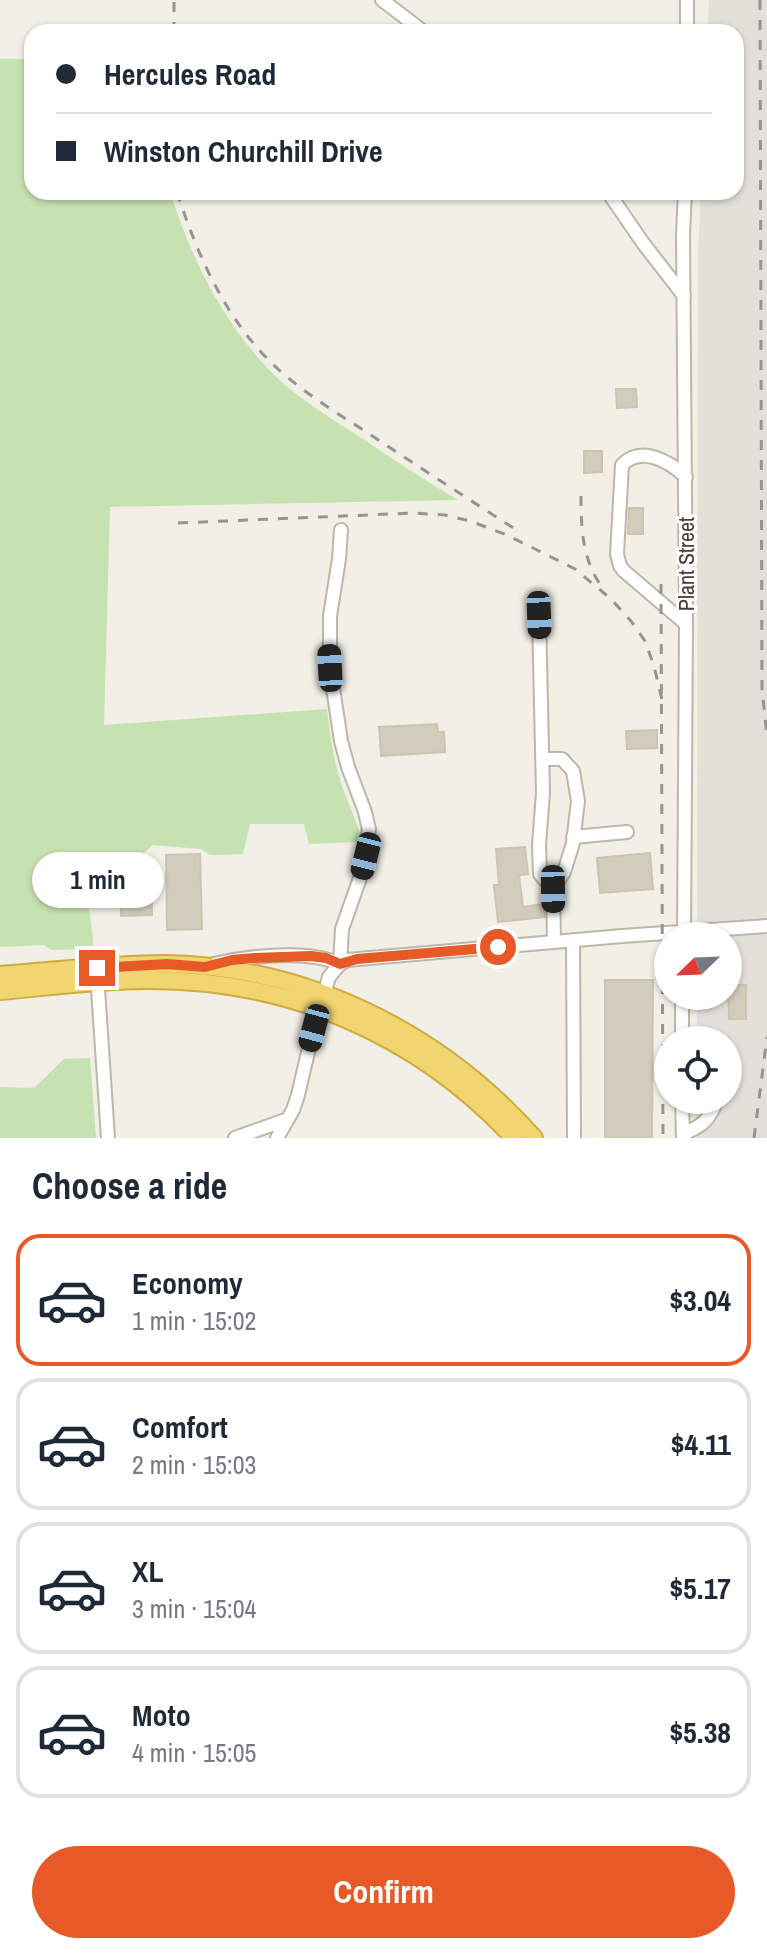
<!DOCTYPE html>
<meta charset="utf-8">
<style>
body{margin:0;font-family:"Archivo Narrow",sans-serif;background:#f2f2f3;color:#1f2937;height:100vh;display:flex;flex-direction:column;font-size:30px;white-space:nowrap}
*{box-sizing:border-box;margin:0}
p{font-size:26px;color:#747a83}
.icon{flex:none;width:44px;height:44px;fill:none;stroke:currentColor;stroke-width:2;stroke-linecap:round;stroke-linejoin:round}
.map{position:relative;height:1138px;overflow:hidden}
.drawer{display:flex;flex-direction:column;background:#fff;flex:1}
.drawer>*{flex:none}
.guide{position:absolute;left:24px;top:24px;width:720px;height:176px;border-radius:24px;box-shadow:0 2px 6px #0004;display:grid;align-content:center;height:176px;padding:0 32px;background:#fff}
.needle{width:52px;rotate:247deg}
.buttons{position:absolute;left:654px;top:922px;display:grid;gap:16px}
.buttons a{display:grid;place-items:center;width:88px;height:88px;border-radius:50%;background:#fff;box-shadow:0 2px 6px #0004;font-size:40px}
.end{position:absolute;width:36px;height:36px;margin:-18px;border:10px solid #e75926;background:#fff;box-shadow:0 0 0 4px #fff}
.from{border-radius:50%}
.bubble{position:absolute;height:56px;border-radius:28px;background:#fff;box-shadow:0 2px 6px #0004;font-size:26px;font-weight:800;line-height:56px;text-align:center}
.car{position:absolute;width:24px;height:48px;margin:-24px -12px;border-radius:10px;box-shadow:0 0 6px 2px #0007;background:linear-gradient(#222 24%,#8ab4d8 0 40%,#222 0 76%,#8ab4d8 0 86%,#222 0)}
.guide b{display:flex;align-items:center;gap:28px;height:76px;font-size:30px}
.guide b+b{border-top:2px solid #e0e1e3}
.guide i{width:20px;height:20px;background:#1f2937}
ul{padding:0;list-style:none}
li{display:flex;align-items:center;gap:24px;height:132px;margin:0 16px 12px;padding:0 16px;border:4px solid #e0e1e3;border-radius:24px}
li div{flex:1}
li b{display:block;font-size:30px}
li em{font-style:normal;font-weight:800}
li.current{border-color:#e75926}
li>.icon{width:72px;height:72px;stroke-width:1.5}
h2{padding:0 32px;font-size:36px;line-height:96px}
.button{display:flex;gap:16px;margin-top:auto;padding:16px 32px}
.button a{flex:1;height:92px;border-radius:48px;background:#e75926;color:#fff;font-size:32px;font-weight:800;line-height:92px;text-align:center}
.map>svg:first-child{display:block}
.industrial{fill:#e3e0da}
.green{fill:#c7e2b1}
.building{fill:#d2ccbc;stroke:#ccc4b0;stroke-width:2}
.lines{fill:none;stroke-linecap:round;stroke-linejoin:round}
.minor-casing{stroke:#bcb7a9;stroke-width:16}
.highway-casing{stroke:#cfab41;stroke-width:20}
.minor{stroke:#fff;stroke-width:12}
.highway{stroke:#f1d570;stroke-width:16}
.rail{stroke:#949494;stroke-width:3;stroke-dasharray:10 10;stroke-linecap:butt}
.route{stroke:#e75926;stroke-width:10}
.labels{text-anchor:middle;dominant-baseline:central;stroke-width:6;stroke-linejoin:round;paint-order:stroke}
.street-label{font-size:22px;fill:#433f36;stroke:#fff}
</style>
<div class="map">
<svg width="767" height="1138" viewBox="0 0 767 1138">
<rect width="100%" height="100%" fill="#f1efe6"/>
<path class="industrial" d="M709,0H767V1138H696V1100H728V1040H697V996H728V936H697L698,254L701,192H736V32H707Z"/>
<path class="green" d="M0,59H32V192H170C191,258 222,321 271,372C297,398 329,417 360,437C392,459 424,480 458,500L110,507L104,725L327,709C330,736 334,763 343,789C350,809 358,821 361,842L309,844L304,824H250L243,854L210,855L201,849L152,845C136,862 121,875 97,875C79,898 95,921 93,949L51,950L44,945L0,947Z
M90,1058L96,1138H0V1087L34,1088L64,1059Z"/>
<path class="building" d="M616,389H636L637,407L617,408Z
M584,451H602V472L584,473Z
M629,508H643V534H628Z
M437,724L438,732H444L445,752L381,756L379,727Z
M657,730V748L627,749L626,731Z
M525,847L528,874L519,875L523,907L544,904L545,917L498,922L494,885H499L496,849Z
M650,853L653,889L600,893L597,858Z
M200,854L202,929L167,930L166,855Z
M120,881H152V915L121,916Z
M605,980H653L652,1138H605Z
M728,985H746V1019H729Z"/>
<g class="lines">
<g class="minor-casing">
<path id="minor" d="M382,0L424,32
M687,32V0
M608,192L643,243L684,296
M686,477C669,461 641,445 622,465L617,554L620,566L624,571L686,624
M539,615L543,793L539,845L540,874L553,889L554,942
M543,759H562L573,771L578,801L573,843L564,872L553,889
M573,837L627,832
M684,936L686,624L683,234L685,192
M573,940L574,1138
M214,964C248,956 308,949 340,964L342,929L360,878L369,829L365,812L348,767L341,741L330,668V616L339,559L341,530
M97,974L108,1138
M682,1040V996
M682,1100L683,1138
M683,1134C702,1126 709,1121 717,1100
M235,1138L288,1119
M277,1138L293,1110L298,1095L309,1048L329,977L340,964L347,960L622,936L767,926"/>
</g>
<g class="highway-casing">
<path id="highway" d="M0,975C55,971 110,964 164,964C307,966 440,1032 534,1138
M0,991C48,987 97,980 145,980C288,979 416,1033 514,1138"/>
</g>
<use href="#minor" class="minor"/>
<use href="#highway" class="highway"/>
<path class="rail" d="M760,0L762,689L767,736
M174,32V0
M177,192C198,257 227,323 279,370C308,396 342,416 374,437C422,469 470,500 518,531
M581,496C581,527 582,560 602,587
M178,523L414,513L445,515L470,521L507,535L575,569L611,599L631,621L645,641L654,666L662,700
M661,584L663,1138
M754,1138L767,1037"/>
</g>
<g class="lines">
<path class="route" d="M97,968L167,964L205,967L232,960L254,958L311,956L326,958L340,964L357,959L498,947"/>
</g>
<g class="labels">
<g class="street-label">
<text transform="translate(686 564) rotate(-90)">Plant Street</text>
</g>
</g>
</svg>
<div class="buttons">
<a><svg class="needle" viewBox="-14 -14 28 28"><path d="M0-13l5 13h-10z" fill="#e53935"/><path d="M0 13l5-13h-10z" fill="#747a83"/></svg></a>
<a><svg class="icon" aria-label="locate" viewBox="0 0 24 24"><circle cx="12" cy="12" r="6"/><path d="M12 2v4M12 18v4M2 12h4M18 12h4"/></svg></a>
</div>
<i class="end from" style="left:498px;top:947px"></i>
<i class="end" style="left:97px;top:968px"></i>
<div class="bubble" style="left:32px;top:852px;width:132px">1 min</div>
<i class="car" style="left:539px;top:615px;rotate:178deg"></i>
<i class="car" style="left:330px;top:668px;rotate:357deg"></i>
<i class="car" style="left:366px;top:856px;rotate:194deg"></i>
<i class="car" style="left:553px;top:889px;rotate:179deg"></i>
<i class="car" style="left:314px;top:1028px;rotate:195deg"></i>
<div class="guide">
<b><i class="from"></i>Hercules Road</b>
<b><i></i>Winston Churchill Drive</b>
</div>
</div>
<section class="drawer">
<h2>Choose a ride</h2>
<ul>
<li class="current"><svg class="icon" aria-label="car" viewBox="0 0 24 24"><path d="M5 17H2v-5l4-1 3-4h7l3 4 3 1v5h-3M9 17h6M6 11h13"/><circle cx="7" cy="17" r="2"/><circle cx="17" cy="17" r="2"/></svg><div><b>Economy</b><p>1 min · 15:02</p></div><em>$3.04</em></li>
<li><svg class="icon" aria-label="car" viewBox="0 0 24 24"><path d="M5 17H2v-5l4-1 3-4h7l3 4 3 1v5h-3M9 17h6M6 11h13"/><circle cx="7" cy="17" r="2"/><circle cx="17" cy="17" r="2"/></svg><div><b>Comfort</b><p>2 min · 15:03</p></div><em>$4.11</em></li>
<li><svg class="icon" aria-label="car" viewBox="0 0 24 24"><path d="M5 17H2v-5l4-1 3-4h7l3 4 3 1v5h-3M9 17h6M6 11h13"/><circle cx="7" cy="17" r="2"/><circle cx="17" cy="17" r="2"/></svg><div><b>XL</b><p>3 min · 15:04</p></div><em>$5.17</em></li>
<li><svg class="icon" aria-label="car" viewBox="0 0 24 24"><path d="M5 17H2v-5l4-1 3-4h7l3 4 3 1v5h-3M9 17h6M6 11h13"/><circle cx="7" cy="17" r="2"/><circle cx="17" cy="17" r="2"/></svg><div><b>Moto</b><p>4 min · 15:05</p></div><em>$5.38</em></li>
</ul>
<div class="button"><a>Confirm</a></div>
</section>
